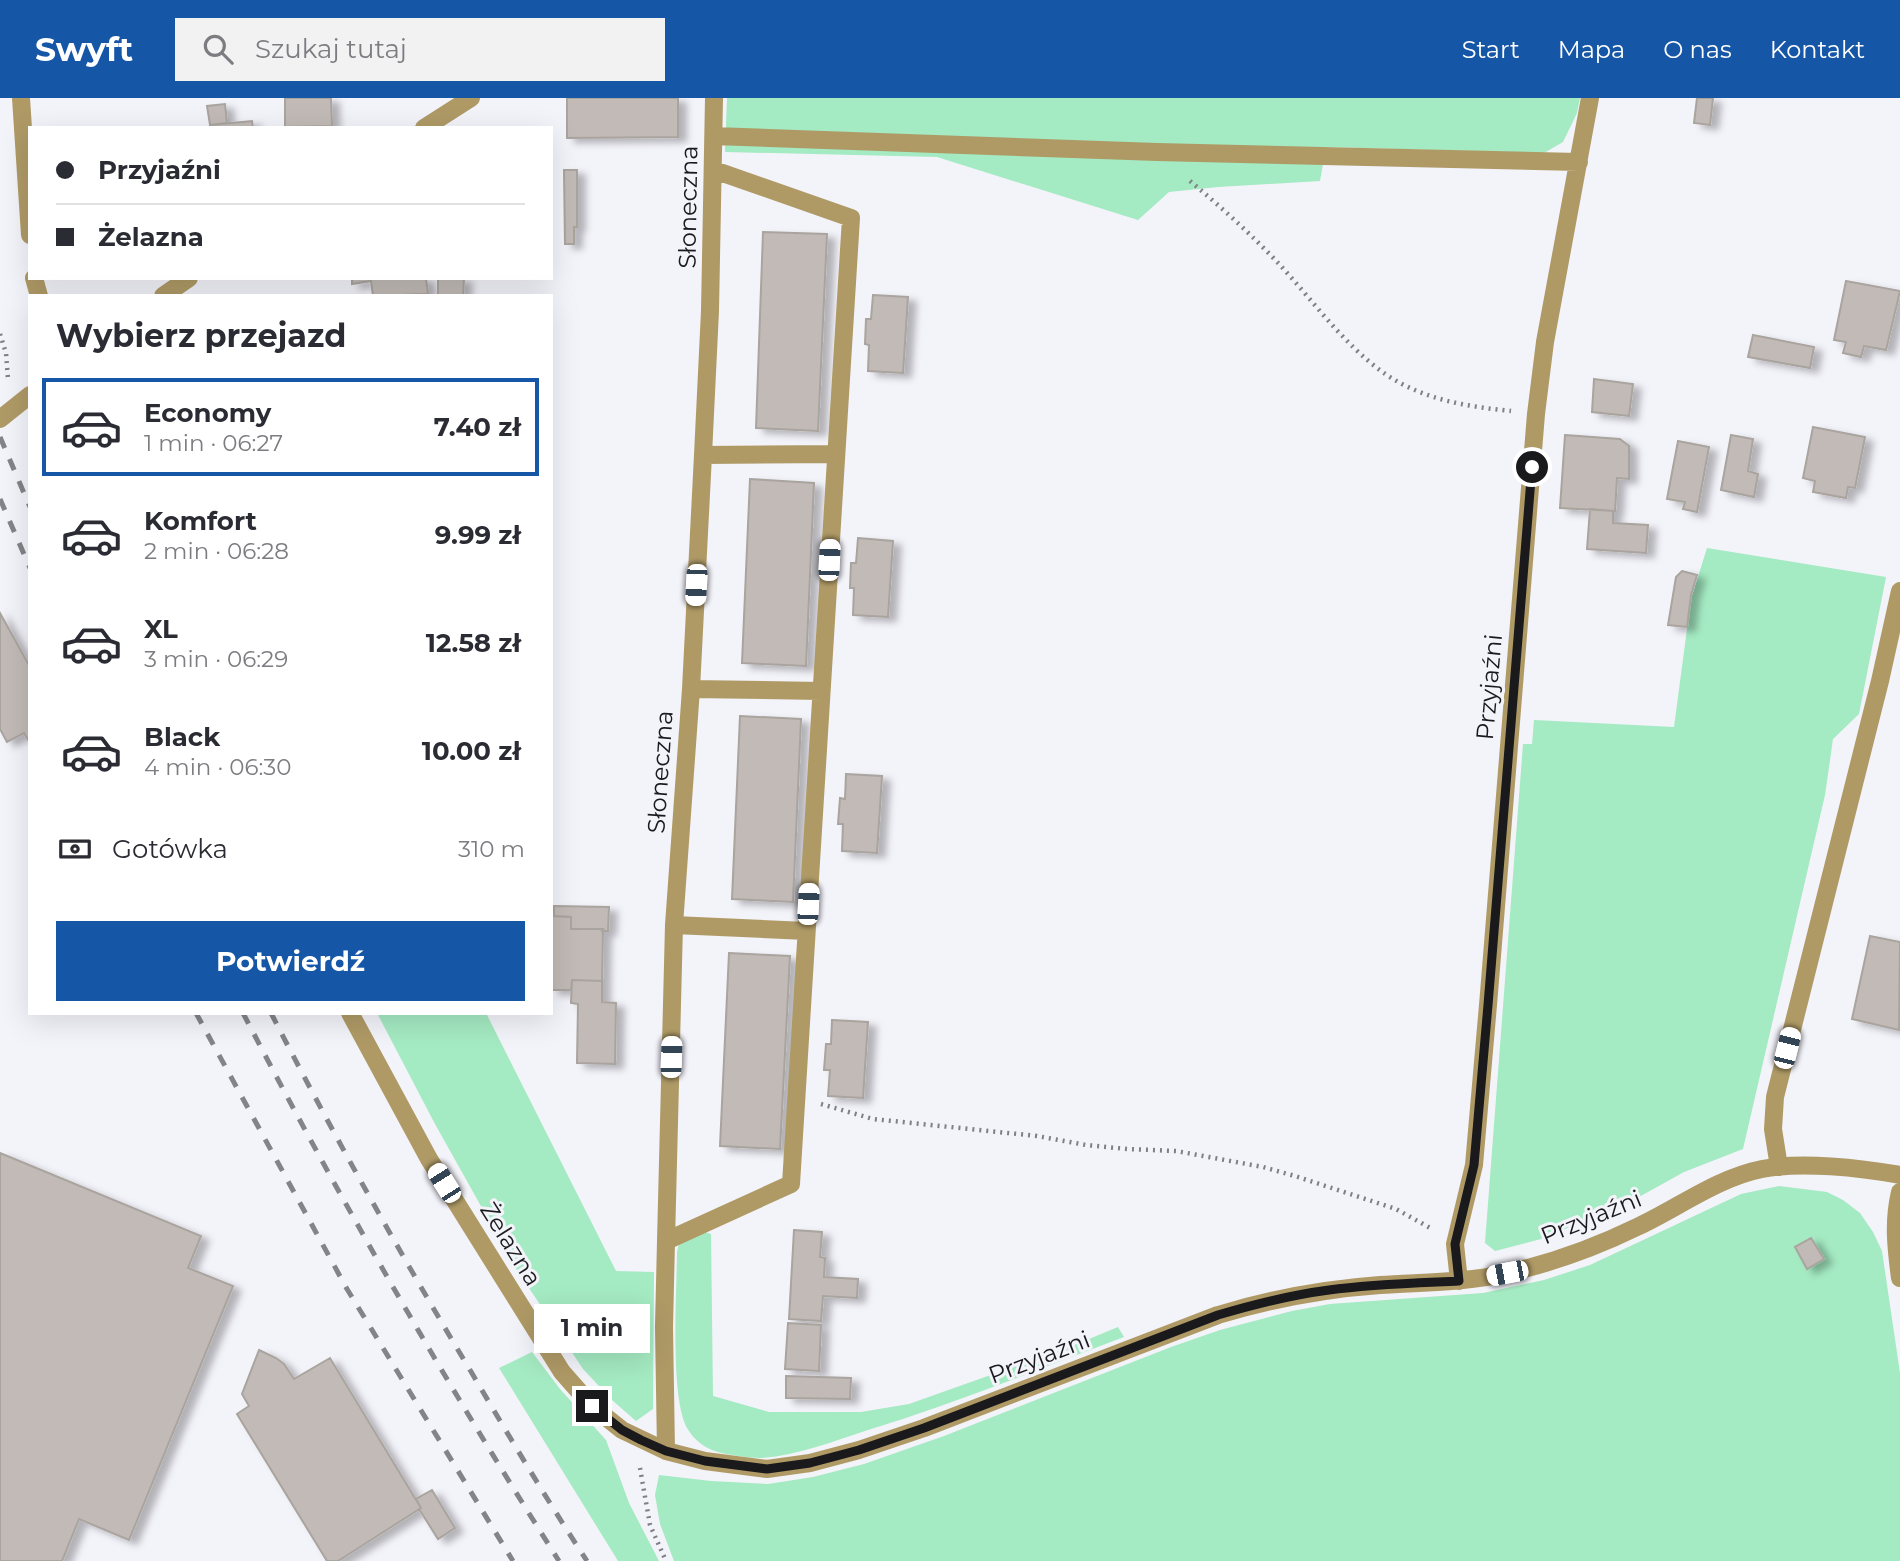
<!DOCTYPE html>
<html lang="pl">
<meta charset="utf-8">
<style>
body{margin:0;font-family:Montserrat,sans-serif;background:#f2f2f3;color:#2b2b33;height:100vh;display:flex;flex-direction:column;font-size:26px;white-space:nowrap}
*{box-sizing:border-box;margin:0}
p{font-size:23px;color:#7c7c81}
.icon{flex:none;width:38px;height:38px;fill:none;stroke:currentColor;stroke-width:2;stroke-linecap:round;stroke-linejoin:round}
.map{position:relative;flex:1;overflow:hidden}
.side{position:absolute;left:28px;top:196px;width:525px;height:721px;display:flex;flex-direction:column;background:#fff;border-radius:0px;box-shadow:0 7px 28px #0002}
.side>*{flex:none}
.top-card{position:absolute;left:28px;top:28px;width:525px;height:154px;border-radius:0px;box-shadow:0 7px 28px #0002;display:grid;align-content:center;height:154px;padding:0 28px;background:#fff}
.end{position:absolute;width:32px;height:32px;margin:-16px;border:9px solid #1a191c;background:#fff;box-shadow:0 0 0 4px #fff}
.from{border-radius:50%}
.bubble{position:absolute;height:49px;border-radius:0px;background:#fff;box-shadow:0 7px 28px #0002;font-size:23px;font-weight:700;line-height:49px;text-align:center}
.car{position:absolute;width:21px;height:42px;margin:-21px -10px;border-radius:9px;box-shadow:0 0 5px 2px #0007;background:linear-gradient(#fff 24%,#345 0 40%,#fff 0 76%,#345 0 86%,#fff 0)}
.top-card b{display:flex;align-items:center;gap:24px;height:66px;font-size:26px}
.top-card b+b{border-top:2px solid #e1e1e2}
.top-card i{width:18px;height:18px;background:#2b2b33}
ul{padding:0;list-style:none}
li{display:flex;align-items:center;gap:21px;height:98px;margin:0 14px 10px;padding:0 14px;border:4px solid transparent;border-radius:0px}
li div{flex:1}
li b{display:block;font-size:26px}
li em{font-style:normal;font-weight:700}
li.active{border-color:#1656a7}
li>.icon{width:63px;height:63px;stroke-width:1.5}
h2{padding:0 28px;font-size:32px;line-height:84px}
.pay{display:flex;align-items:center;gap:18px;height:77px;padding:0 28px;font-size:26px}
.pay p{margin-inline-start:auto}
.cta{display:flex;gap:14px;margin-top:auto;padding:14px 28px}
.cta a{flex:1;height:80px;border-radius:0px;background:#1656a7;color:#fff;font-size:28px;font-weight:700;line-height:80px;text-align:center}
header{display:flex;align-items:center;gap:42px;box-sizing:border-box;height:98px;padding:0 35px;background:#1656a7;color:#fff}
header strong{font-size:33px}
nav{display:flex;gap:38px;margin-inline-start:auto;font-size:24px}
.search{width:490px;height:63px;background:#f2f2f3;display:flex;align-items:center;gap:18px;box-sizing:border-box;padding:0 24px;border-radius:0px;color:#7c7c81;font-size:26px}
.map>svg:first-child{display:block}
.green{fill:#a4eac2}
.building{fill:#c1bab6;stroke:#aaa49f;stroke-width:2;filter:url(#shadow)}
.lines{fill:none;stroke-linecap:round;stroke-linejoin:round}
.path{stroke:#7f7f84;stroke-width:4.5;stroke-dasharray:2 5;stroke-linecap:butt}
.minor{stroke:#af9a66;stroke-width:18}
.rail{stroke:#838388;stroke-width:5;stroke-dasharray:12 12;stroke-linecap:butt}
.route{stroke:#1a191c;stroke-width:9}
.labels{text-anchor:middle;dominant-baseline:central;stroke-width:6;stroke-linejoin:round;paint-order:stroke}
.street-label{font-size:24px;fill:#1a191c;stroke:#f3f3fa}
</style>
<header>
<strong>Swyft</strong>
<div class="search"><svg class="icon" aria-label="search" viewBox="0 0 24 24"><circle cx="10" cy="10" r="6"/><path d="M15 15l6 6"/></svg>Szukaj tutaj</div>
<nav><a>Start</a><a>Mapa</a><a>O nas</a><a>Kontakt</a></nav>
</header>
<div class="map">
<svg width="1900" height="1463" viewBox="0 0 1900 1463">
<defs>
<filter id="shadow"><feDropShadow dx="8" dy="4.5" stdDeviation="3.5" flood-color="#0004"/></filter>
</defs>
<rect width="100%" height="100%" fill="#f3f3fa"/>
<path class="green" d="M727,0H1580L1577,15L1563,44L1544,55L1326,49L1320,83L1218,89L1169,94L1138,122L937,59L725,54Z
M1707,450L1886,479L1859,616L1833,641L1825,697L1743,1051L1684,1074L1630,1104L1541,1141L1495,1153L1485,1145L1523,646H1532L1534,622L1674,629L1691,501Z
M377,915H486L616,1173L654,1174L653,1311L636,1323L612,1302L583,1271L515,1169L435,1026Z
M1779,1088L1827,1094L1843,1102L1860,1115L1873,1134L1882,1153L1900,1275V1463H674L660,1426L655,1397L659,1377L711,1383L768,1386L813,1379L864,1366L944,1338L1171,1249L1220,1232L1292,1213L1330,1206L1483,1195L1544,1182L1590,1167L1741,1096Z
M705,1134L711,1136L713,1298L769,1314H861L909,1306L1067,1250L1118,1229L1124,1239C1039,1271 955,1305 868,1332C834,1343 797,1358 760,1360C753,1360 746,1359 739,1358C718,1355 702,1352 689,1333C669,1306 677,1192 677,1154L680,1141Z
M532,1254L560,1291L606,1342L629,1405L659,1463H618L499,1270Z"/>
<path class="building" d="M285,0H331L332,28L285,29Z
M567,0H678V39L567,40Z
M1697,0H1713L1710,27L1694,25Z
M225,6L227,25L210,27L207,8Z
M252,23L253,30H210V27Z
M564,72H577V129H574V146H565Z
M763,134L827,136L818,333L756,330Z
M352,180H426L428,196L373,198L371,183L352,186Z
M438,180H464L463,198H438Z
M1846,183L1900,193L1886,252L1864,248L1861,259L1843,255L1846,244L1834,242Z
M873,197L908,199L903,275L868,273L869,247L865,246L866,221H871Z
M1753,237L1814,249L1810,270L1748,259Z
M1594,281L1633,286L1629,318L1592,314Z
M1813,329L1865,339L1855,390L1848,389L1846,400L1813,394L1815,383L1803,380Z
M1565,337L1620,341L1629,348V381L1617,380L1615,413L1560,410Z
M1731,337L1753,341L1748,373L1758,376L1754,399L1721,392Z
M1678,343L1709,349L1697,414L1683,411L1685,404L1667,401Z
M750,381L814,385L806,568L742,565Z
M1590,411L1613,413V425L1648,427L1646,455L1587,451Z
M858,440L893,443L888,519L853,517L854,490H850L851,465H856Z
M1682,473L1697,477L1691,497L1687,529L1668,527L1676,479Z
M0,515L30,569V645L24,635L7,644L0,631Z
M740,618L801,621L793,804L732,801Z
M846,676L882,678L877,755L842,753L843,726H838L840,700L845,701Z
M554,808L609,809L608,833H602L603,831H571V819L554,818Z
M551,818L571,819V831H603L602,883L572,882L571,892H551Z
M1870,838L1900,844L1899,932L1852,921Z
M729,855L790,858L780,1051L720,1048Z
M572,882L602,883V904L616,905L615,966L577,965L578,906L571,905Z
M832,922L868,924L863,1000L828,998L830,972H824L826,946H831Z
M0,1055L201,1138L188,1170L233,1188L129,1442L79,1421L62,1463H0Z
M794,1132L822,1134L820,1159L825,1160L824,1179L858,1181L857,1200L823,1198L821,1223L789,1221Z
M1811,1140L1824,1161L1807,1171L1795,1149Z
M788,1225L821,1227L819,1273L785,1271Z
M259,1252L276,1260L284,1266L294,1281L330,1260L421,1410L338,1463H327L237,1316L249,1308L242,1296Z
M786,1278L851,1280L850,1301L786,1300Z
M432,1392L455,1430L438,1441L419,1411L421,1410L416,1401Z"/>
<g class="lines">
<path class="path" d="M1190,83C1221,109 1252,137 1280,167C1316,206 1355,262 1402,286C1437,304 1473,309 1511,313
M0,236L6,255L8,281
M821,1006L873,1021L1037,1038L1086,1047L1127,1051L1176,1053L1263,1069L1295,1078L1396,1111L1432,1131
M640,1370L650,1427L666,1463"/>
<path class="minor" d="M21,0L30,137
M424,30L471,0
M714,38L1157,54L1579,64
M34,180L39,198
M163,198L189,180
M0,321L30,297
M703,357L835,356
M691,591L821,593
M674,827L806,833
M350,915L429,1061L562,1274L592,1308L622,1332L666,1353L705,1363L767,1371L810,1365L859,1352L924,1330L1218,1217C1271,1201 1324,1191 1380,1187C1423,1184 1465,1185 1507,1175C1552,1165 1596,1149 1637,1129C1678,1110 1717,1080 1762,1071C1801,1063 1861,1070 1900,1077
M1779,1069L1773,1031L1775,999L1880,583L1900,493
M1900,1094C1893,1123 1896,1150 1900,1180
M666,1143L791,1086L851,120L714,72
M1459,1183L1455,1146L1474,1067L1488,907L1536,316L1545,244L1590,0
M666,1353L664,1229L666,1143L674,827L691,591L703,357L710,213L714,0"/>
<path class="rail" d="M0,339L30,409
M0,401L30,470
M196,915L347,1191L513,1463
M243,915C340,1102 446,1285 559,1463
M271,915C334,1038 402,1159 473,1277C510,1340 547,1402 587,1463"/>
</g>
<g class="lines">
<path class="route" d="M592,1308L622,1332L641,1342L666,1353L705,1363L767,1371L810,1365L859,1352L924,1330L1218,1217C1255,1206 1291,1197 1329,1192C1372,1186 1416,1185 1459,1183L1455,1146L1474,1067L1488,907L1532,369"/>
</g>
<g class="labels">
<g class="street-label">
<text transform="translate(688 109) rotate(-89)">Słoneczna</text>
<text transform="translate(1489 589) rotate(-85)">Przyjaźni</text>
<text transform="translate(660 674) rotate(-86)">Słoneczna</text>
<text transform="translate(1591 1119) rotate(-22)">Przyjaźni</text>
<text transform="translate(511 1146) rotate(58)">Żelazna</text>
<text transform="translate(1039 1259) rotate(-21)">Przyjaźni</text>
</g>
</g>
</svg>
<i class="end from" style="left:1532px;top:369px"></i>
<i class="end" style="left:592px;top:1308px"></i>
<div class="bubble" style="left:534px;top:1206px;width:116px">1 min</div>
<i class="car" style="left:829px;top:462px;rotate:3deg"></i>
<i class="car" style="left:696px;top:487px;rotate:183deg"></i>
<i class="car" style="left:808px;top:806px;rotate:3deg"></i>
<i class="car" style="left:1787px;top:950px;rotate:14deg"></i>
<i class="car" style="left:671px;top:959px;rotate:2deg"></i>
<i class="car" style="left:444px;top:1085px;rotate:328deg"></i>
<i class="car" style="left:1507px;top:1175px;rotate:259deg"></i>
<div class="top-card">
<b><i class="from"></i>Przyjaźni</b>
<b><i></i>Żelazna</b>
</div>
<section class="side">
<h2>Wybierz przejazd</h2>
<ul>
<li class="active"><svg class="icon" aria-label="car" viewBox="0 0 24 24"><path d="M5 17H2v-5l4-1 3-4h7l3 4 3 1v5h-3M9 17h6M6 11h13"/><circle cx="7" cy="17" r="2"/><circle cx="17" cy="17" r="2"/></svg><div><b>Economy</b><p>1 min · 06:27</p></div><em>7.40 zł</em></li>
<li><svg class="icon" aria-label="car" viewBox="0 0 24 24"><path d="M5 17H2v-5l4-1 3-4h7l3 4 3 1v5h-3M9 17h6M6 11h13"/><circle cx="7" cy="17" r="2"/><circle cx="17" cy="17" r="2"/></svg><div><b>Komfort</b><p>2 min · 06:28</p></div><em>9.99 zł</em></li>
<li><svg class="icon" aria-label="car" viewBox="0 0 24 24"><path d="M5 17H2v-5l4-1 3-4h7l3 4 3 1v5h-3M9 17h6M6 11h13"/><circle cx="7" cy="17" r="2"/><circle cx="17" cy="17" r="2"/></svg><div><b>XL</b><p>3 min · 06:29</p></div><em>12.58 zł</em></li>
<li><svg class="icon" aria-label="car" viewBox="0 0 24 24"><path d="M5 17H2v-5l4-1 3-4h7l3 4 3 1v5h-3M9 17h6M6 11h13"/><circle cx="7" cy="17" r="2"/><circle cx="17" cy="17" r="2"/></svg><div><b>Black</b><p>4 min · 06:30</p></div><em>10.00 zł</em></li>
</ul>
<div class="pay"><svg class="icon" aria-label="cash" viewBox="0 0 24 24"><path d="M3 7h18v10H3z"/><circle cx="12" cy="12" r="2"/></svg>Gotówka<p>310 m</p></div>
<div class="cta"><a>Potwierdź</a></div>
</section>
</div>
